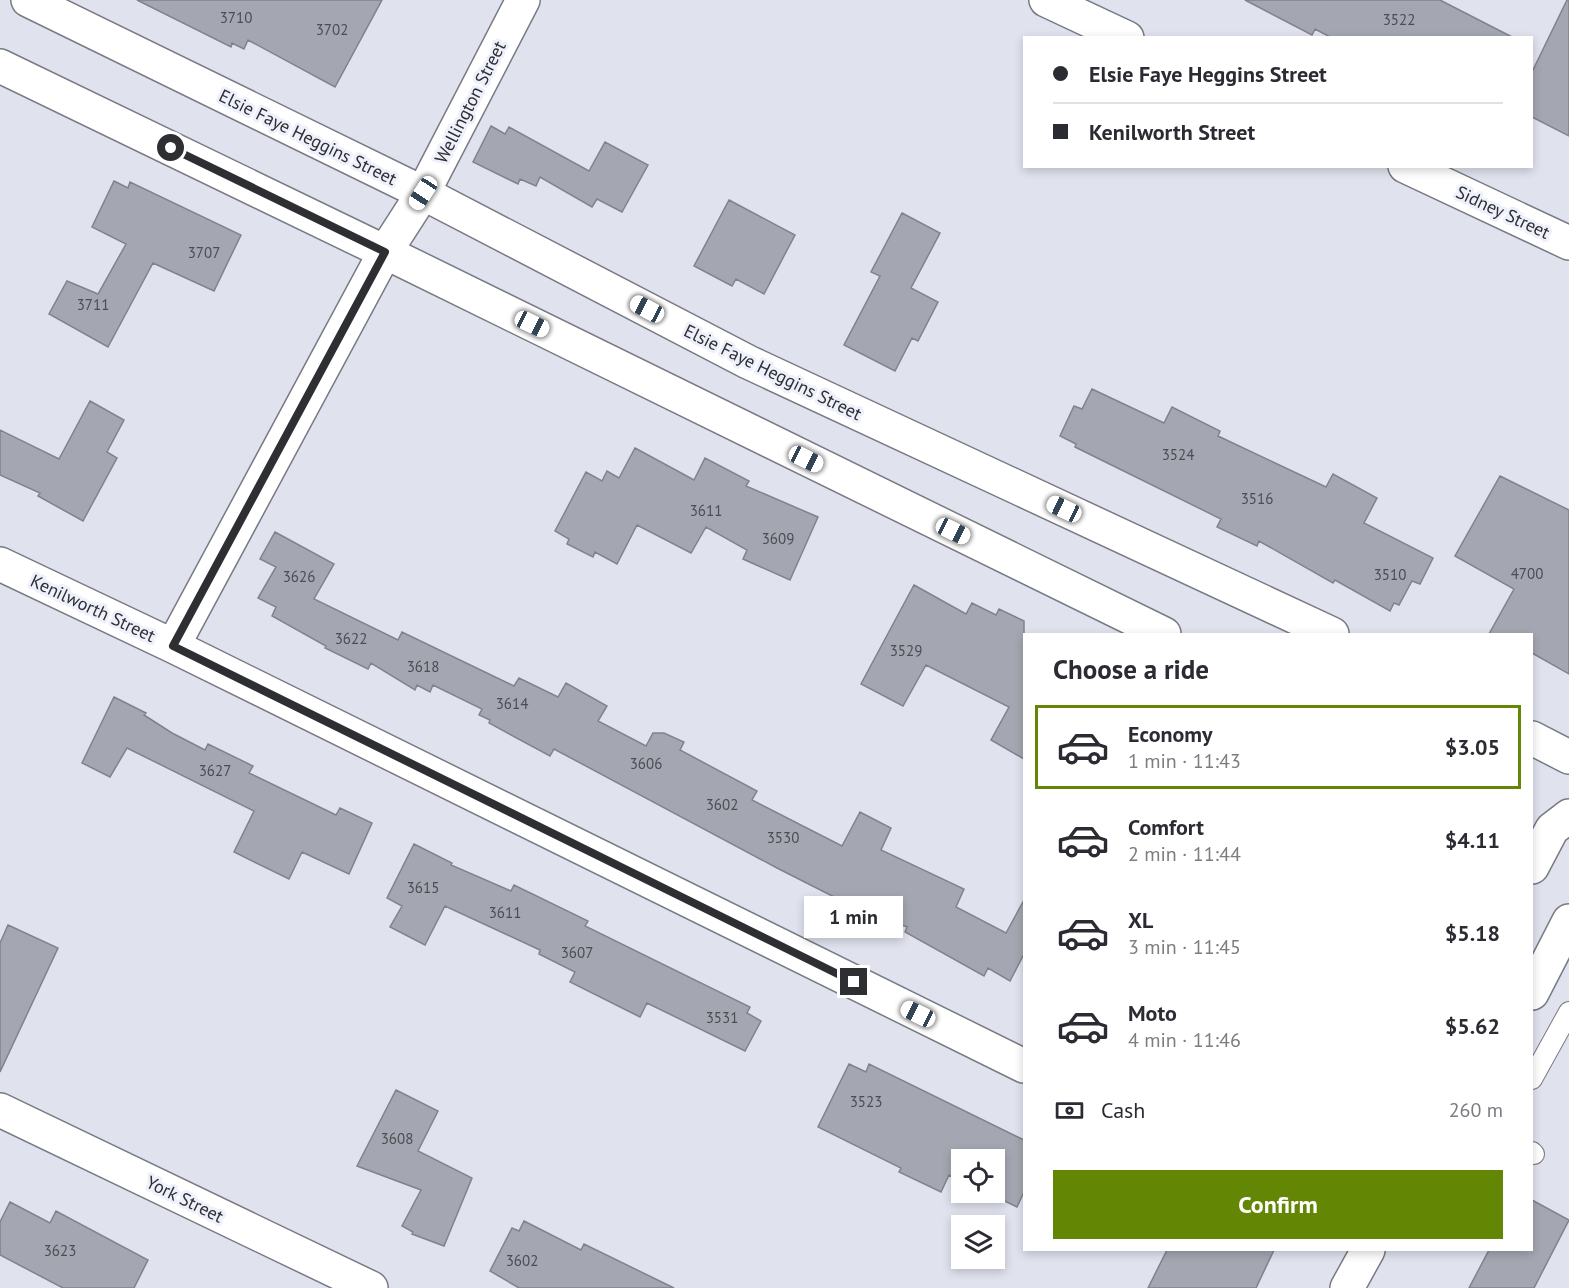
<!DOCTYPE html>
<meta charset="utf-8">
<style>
body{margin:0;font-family:"PT Sans",sans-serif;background:#f7f7f7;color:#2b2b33;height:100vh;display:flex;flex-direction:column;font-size:22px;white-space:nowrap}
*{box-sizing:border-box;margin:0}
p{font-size:20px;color:#7c7c81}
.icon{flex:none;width:33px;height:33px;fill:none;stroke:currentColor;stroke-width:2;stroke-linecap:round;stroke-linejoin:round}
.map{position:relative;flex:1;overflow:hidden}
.panel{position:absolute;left:1023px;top:633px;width:510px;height:618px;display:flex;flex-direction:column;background:#fff;border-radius:0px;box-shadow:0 3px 9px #0003}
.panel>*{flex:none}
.top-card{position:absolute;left:1023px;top:36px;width:510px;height:132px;border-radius:0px;box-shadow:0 3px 9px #0003;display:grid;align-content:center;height:132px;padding:0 30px;background:#fff}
.fabs{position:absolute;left:951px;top:1149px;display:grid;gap:12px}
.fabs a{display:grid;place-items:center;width:54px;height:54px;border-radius:0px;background:#fff;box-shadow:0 3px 9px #0003;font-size:30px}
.end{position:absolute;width:27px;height:27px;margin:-14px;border:8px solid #2e2f33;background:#fff;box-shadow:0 0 0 3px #fff}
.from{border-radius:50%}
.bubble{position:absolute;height:42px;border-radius:0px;background:#fff;box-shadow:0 3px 9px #0003;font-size:20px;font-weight:700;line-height:42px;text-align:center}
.car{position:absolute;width:18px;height:36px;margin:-18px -9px;border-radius:8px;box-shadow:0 0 4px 2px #0007;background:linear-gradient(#fff 24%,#345 0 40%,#fff 0 76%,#345 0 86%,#fff 0)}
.top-card b{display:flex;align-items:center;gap:21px;height:57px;font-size:22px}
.top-card b+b{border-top:2px solid #e1e1e2}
.top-card i{width:15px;height:15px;background:#2b2b33}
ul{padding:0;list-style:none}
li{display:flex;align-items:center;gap:18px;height:84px;margin:0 12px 9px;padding:0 18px;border:3px solid transparent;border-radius:0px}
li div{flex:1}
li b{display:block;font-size:22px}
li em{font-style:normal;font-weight:700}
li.selected{border-color:#638605}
li>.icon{width:54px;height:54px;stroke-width:1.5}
h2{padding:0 30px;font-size:27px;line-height:72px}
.pay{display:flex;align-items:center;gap:15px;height:66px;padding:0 30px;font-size:22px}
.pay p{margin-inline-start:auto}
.primary-button{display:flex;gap:12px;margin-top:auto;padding:12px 30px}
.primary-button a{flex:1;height:69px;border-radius:0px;background:#638605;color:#fff;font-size:24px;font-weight:700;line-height:69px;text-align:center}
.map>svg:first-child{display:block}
.building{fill:#a4a6b1;stroke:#80828c;stroke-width:1.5}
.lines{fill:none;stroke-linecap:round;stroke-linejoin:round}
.service-casing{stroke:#787a84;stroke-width:22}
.minor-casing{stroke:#787a84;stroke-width:36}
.secondary-casing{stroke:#787a84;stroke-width:36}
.service{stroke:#fff;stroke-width:20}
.minor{stroke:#fff;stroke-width:33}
.secondary{stroke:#fff;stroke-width:33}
.route{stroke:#2e2f33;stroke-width:8}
.labels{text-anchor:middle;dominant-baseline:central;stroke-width:6;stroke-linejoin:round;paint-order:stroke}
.number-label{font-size:15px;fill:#4c4d52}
.street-label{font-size:18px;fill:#2e2f33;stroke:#eef0fb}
</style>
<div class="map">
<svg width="1569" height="1288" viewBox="0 0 1569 1288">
<rect width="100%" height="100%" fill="#e0e2ee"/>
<path class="building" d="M137,0H382L335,87L248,40L244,49L232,43L231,47Z
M1245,0H1440L1514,38H1332L1315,29L1312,35Z
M1567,0H1569V136L1532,117V72Z
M491,126L505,134L509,127L589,171L605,142L648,165L622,212L597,199L592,207L540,177L536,186L520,179L518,184L473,162Z
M114,181L128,188L130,182L241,235L214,291L153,263L108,347L49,314L67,281L98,294L126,244L92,227Z
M729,200L795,235L764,294L736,279L732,286L694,266Z
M902,213L940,233L911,288L938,302L918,341L912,338L895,371L844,345L880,276L871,272Z
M1092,389L1164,423L1172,407L1220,431L1218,436L1326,487L1333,474L1377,498L1364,523L1433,558L1420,584L1412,581L1399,605L1394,603L1390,611L1335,580L1333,583L1259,541L1257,546L1217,527L1221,519L1075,447L1076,444L1060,436L1074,406L1082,409Z
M90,401L124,420L107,452L117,458L83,521L38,496L40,493L0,475V430L59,459Z
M635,448L694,480L705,458L749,481L746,486L818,517L790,580L743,559L747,550L706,527L691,553L637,525L617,564L595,552L593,557L567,544L569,539L555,531L586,472L602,481L607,471L619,478Z
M1500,476L1569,510V674L1532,653V634H1489L1514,589L1455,556Z
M275,532L334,564L314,599L398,640L402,632L514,686L519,678L558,697L566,683L607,706L598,721L646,746L653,733H664L684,742L680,750L757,791L752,800L842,846L860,812L891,828L881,850L964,889L956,907L1006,933L1024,900V954L1010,981L988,968L984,976L905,932L907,927L850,905L777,868L554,749L550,756L489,723L490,720L479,715L482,709L433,685L430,692L417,685L415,690L371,663L368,669L325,648L326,646L272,616L276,607L258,598L276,567L260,559Z
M914,585L966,614L972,603L996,615L999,609L1024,621V759L991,740L1009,707L926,665L903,706L861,684Z
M114,697L146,713L144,715L172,733L205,750L208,744L253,766L249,773L336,815L340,808L372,823L349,874L302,852L289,879L234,852L254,811L127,748L110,777L82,763Z
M414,844L452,863L451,865L511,891L514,885L588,921L585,926L750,1007L747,1013L761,1021L745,1051L647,1003L640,1017L570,982L575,972L539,954L540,950L445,906L425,945L390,927L402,906L387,898Z
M8,925L58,948L0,1072V943Z
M849,1064L866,1072L869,1064L1024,1140V1192L1017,1207L986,1192H994V1160H962V1181L949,1175L941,1192L899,1172L901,1168L818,1127Z
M396,1090L438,1111L418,1151L472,1178L444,1246L412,1234L413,1232L402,1226L421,1190L357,1166Z
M1532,1200L1569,1220L1534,1288H1469L1489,1250H1532Z
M10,1202L50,1223L56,1211L148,1260L134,1288H63L0,1255V1222Z
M524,1221L581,1250L584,1244L674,1288H519L490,1271L512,1228L519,1231Z
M1167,1250H1274L1256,1288H1148Z"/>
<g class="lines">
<g class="service-casing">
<path id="service" d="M1532,1079L1569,1012
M1532,1152L1534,1154"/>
</g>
<g class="minor-casing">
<path id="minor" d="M1046,0L1127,38
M1405,166L1569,243
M0,564L173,646L1024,1066
M173,646L385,252L423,193L523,0
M0,1110L371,1288"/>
</g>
<g class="secondary-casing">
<path id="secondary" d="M28,0L423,193L748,362L1332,634
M0,66L385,252L1164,634
M1532,738L1569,757
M1532,867L1552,829L1569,816
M1532,993L1569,921
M1347,1288L1368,1250"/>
</g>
<use href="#service" class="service"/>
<use href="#minor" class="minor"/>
<use href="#secondary" class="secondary"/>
</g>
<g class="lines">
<path class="route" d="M171,148L385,252L173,646L854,982"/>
</g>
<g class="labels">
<g class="number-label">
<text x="236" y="17">3710</text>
<text x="1399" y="19">3522</text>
<text x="332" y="29">3702</text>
<text x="204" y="252">3707</text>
<text x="93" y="304">3711</text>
<text x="1178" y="454">3524</text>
<text x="1257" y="498">3516</text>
<text x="706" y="510">3611</text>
<text x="778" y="538">3609</text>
<text x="1527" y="573">4700</text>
<text x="1390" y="574">3510</text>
<text x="299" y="576">3626</text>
<text x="351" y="638">3622</text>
<text x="906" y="650">3529</text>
<text x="423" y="666">3618</text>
<text x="512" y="703">3614</text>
<text x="646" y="763">3606</text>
<text x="215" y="770">3627</text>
<text x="722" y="804">3602</text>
<text x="783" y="837">3530</text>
<text x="423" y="887">3615</text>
<text x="505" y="912">3611</text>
<text x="577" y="952">3607</text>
<text x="722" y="1017">3531</text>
<text x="866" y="1101">3523</text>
<text x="397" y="1138">3608</text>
<text x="60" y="1250">3623</text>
<text x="522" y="1260">3602</text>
</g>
<g class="street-label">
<text transform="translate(470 102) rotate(-63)">Wellington Street</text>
<text transform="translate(308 137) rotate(26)">Elsie Faye Heggins Street</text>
<text transform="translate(1503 212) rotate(25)">Sidney Street</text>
<text transform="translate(773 372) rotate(26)">Elsie Faye Heggins Street</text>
<text transform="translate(93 608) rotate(25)">Kenilworth Street</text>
<text transform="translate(185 1199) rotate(26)">York Street</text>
</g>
</g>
</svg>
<div class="fabs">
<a><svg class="icon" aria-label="locate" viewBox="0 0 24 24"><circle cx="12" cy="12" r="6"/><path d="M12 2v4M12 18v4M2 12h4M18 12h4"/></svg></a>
<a><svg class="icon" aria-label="layers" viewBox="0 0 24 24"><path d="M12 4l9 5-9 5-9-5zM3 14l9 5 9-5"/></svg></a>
</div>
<i class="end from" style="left:171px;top:148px"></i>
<i class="end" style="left:854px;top:982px"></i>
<div class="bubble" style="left:804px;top:896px;width:99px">1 min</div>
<i class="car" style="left:423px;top:193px;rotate:213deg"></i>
<i class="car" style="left:647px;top:309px;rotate:298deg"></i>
<i class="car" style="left:532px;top:324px;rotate:116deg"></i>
<i class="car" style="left:806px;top:459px;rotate:116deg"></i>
<i class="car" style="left:1064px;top:509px;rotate:295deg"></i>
<i class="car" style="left:953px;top:531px;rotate:116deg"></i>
<i class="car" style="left:918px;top:1014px;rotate:296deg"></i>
<div class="top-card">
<b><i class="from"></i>Elsie Faye Heggins Street</b>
<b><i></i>Kenilworth Street</b>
</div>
<section class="panel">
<h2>Choose a ride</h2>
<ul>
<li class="selected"><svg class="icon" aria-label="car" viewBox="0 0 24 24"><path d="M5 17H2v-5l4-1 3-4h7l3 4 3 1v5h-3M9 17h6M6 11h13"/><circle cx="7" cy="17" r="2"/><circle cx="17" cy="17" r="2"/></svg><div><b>Economy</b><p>1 min · 11:43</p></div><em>$3.05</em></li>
<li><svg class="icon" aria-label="car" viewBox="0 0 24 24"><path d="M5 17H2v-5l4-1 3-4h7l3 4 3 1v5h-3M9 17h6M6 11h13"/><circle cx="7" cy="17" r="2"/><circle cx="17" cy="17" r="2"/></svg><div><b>Comfort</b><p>2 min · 11:44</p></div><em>$4.11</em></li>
<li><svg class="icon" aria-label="car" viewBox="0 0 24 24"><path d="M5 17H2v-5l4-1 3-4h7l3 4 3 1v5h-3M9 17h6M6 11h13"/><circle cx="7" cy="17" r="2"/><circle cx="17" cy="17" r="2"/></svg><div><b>XL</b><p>3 min · 11:45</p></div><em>$5.18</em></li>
<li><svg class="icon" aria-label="car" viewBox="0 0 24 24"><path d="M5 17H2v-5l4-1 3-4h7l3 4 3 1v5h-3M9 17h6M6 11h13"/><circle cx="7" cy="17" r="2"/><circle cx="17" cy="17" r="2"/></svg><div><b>Moto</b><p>4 min · 11:46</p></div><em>$5.62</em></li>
</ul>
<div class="pay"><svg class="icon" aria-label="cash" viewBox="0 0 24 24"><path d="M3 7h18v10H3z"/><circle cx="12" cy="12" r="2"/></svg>Cash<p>260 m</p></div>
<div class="primary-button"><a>Confirm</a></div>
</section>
</div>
